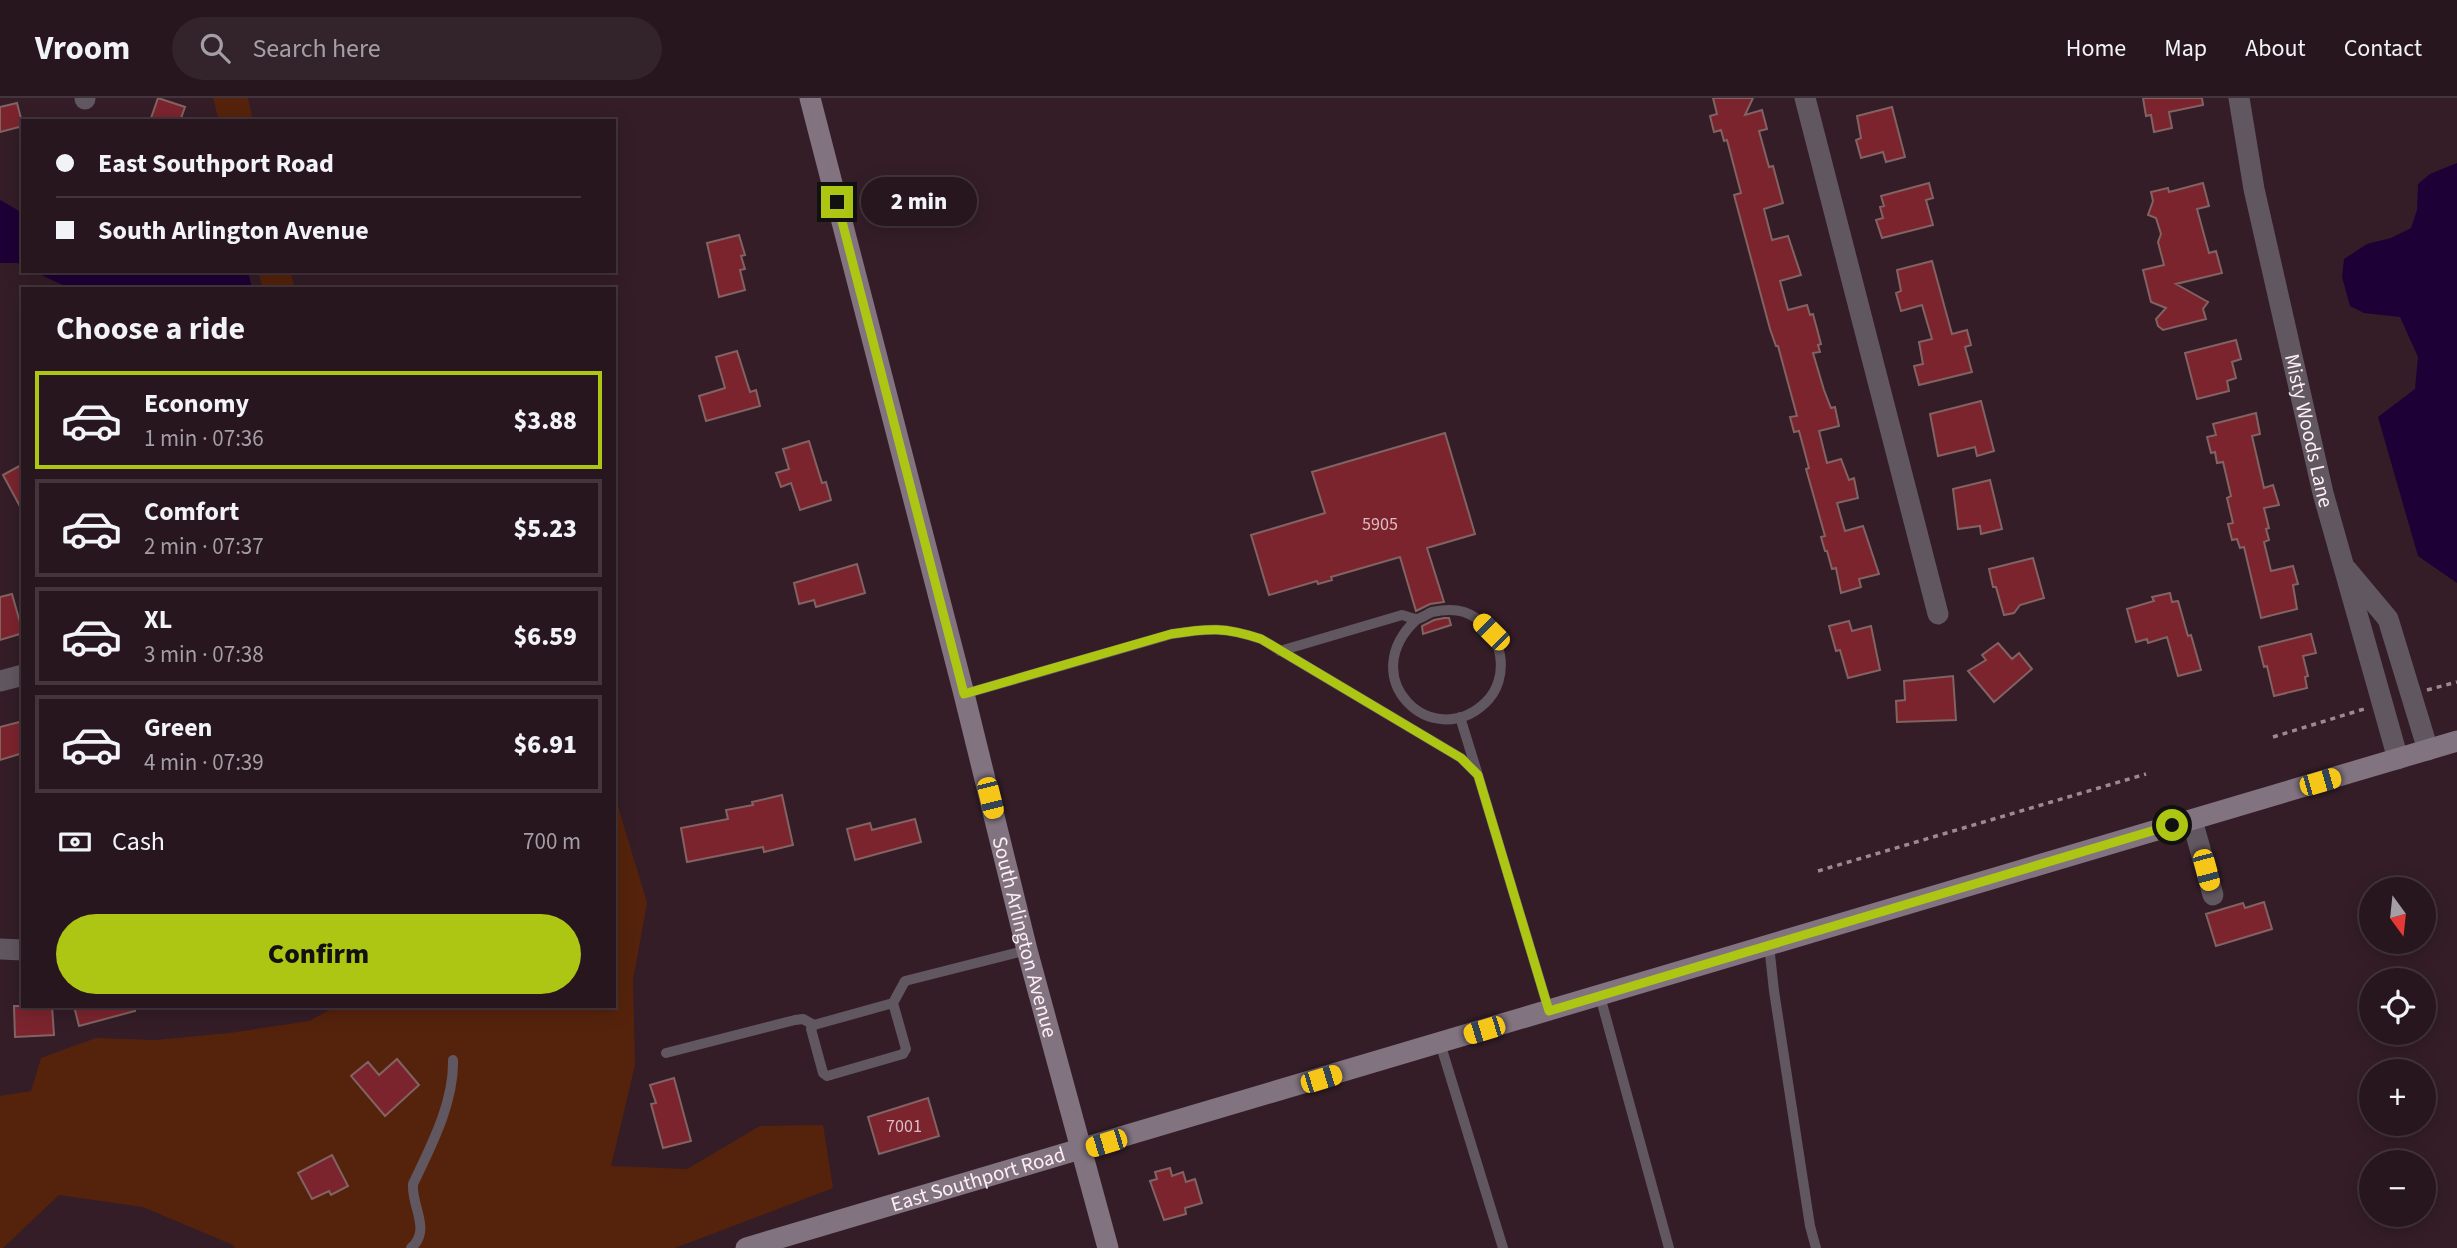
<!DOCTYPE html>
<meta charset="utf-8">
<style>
body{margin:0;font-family:"Source Sans 3",sans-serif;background:#33232a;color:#f1f3f6;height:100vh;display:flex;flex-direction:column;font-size:26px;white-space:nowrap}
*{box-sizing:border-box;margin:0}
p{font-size:23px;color:#a49fa4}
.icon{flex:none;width:38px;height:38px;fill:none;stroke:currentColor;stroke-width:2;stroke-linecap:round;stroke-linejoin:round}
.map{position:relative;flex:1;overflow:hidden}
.details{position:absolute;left:21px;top:189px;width:595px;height:721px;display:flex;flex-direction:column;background:#27161d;border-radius:0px;box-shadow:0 4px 18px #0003,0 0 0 2px #43353b}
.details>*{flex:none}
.hud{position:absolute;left:21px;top:21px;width:595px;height:154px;border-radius:0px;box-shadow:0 4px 18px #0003,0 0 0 2px #43353b;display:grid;align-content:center;height:154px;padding:0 35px;background:#27161d}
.needle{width:46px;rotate:165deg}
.tools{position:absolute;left:2359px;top:779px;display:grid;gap:14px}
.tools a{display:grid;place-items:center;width:77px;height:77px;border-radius:50%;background:#27161d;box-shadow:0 4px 18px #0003,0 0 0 2px #43353b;font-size:35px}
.end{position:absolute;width:32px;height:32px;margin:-16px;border:9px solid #acc613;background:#111;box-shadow:0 0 0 4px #111}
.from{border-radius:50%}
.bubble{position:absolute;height:49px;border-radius:24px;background:#27161d;box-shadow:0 4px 18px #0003,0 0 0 2px #43353b;font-size:23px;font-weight:800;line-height:49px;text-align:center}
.car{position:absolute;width:21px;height:42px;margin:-21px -10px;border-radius:9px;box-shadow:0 0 5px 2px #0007;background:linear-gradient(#f5c518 24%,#345 0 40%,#f5c518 0 76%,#345 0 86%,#f5c518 0)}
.hud b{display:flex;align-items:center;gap:24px;height:66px;font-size:26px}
.hud b+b{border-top:2px solid #43353b}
.hud i{width:18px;height:18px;background:#f1f3f6}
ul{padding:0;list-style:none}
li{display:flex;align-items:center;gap:21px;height:98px;margin:0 14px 10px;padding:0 21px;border:4px solid #43353b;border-radius:0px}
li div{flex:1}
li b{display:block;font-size:26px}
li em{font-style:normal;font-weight:800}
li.selected{border-color:#acc613}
li>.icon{width:63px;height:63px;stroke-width:1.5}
h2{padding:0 35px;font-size:32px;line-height:84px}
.pay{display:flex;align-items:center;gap:18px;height:77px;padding:0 35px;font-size:26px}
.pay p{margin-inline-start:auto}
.button{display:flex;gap:14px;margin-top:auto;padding:14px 35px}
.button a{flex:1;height:80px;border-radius:42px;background:#acc613;color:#111;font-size:28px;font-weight:800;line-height:80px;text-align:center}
header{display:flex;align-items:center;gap:42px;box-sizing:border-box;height:98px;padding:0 35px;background:#27161d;border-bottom:2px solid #43353b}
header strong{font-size:33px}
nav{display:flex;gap:38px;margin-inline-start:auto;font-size:24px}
.search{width:490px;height:63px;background:#33232a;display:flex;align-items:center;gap:18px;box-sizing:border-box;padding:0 24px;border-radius:38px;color:#a49fa4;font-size:26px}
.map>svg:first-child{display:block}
.green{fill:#55230c}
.water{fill:#1d0136}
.building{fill:#7b242e;stroke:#816363;stroke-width:2}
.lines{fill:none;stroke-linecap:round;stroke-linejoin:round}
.path{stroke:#9c8991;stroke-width:3.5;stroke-dasharray:5 5;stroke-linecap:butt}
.lane{stroke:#605760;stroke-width:10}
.street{stroke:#605760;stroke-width:21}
.secondary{stroke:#817380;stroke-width:21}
.route{stroke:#acc613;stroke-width:9}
.labels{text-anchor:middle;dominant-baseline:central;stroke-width:6;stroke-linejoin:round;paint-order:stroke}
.number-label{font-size:18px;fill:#ddbcc2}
.street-label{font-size:21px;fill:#feeef4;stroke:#341d27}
</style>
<header>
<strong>Vroom</strong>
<div class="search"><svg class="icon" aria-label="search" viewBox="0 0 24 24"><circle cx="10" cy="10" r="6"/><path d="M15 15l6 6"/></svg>Search here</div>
<nav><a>Home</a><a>Map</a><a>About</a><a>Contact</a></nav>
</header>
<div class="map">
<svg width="2457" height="1150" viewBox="0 0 2457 1150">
<rect width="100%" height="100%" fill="#341d27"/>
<path class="green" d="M213,0H248L253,23H219Z
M258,173H290L294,187L299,191H263Z
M614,695L647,805L633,882L635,967L611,1068L687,1071L760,1028L823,1027L833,1090L675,1150H235L233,1147L143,1109L59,1097L3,1150H0V998L31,993L41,960L96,940L156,942L230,935L309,923L337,908H614Z"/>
<path class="water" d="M2457,65V485L2418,458L2378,319L2415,291L2418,259L2400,219L2364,215L2350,208L2342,179L2344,161L2367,146L2391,140L2411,130L2417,112L2418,86L2430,76Z
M0,102L23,115V168L17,165H0Z
M33,173H248L252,191H71Z"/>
<path class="building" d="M158,0L185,9L180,23H150Z
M1713,0H1753L1745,17L1762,12L1767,31L1759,33L1769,69L1773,68L1783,105L1764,111L1772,142L1788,138L1801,177L1780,183L1788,212L1807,207L1810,217L1813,216L1821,246L1818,247L1820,254L1813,255L1824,292L1831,310L1835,309L1839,328L1819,333L1827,365L1841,361L1849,382L1854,380L1858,400L1837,405L1845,433L1863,428L1879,476L1859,481L1861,489L1841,495L1836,470L1832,471L1827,453H1825L1821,439L1825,438L1806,371L1809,370L1799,333L1794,334L1790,319L1797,318L1778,248H1776L1770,231L1734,97L1741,95L1727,42L1724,43L1721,32L1714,34L1710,18L1717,16Z
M2143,0H2202L2203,7L2169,14L2172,30L2154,34L2151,17L2146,18Z
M17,5L23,28L0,34V9Z
M1892,9L1905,59L1886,64L1883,54L1861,60L1856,42L1861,40L1857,18Z
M1929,85L1933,100L1926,102L1933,127L1882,140L1876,122L1883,120L1880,109L1884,108L1881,98Z
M2203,85L2209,108L2197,111L2209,155L2216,153L2222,175L2176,186L2208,204L2203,211L2206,221L2163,232L2158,228L2156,221L2166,210L2151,204L2143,172L2164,167L2158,144L2161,136L2156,120L2148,117L2153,103L2151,94L2168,90L2169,94Z
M739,137L745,157L741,158L745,171L740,172L745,192L719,199L707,145Z
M1932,163L1952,236L1967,232L1971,247L1965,249L1972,274L1919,287L1914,268L1923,266L1919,244L1932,241L1922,207L1901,213L1896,195L1901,193L1897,172Z
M2236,242L2241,261L2232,264L2236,280L2227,283L2229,293L2197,301L2185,255Z
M737,253L750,294L756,292L760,308L706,323L699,298L725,290L716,259Z
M1981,303L1994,353L1977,358L1975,349L1938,358L1930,316Z
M2256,315L2260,336L2252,338L2264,390L2273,387L2279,407L2264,410L2269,430L2266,431L2269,442L2264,444L2271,473L2293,468L2298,486L2293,487L2297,511L2261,520L2244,449L2240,450L2237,441L2232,442L2228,426L2233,425L2227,400L2231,398L2223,364L2217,365L2215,354L2211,355L2207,339L2216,337L2213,326Z
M1445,335L1475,436L1427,450L1444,504L1430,506L1416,513L1400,459L1331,479L1332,482L1318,486L1317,483L1269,497L1251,437L1325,415L1312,374Z
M809,343L822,385L826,384L831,402L800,412L791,385L781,389L776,375L789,371L783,351Z
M23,366V414L3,377Z
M1990,382L2002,431L1981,436L1980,428L1958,431L1953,391Z
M2033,460L2044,500L2020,507L2014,515L2004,517L1996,489H1993L1989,471Z
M857,466L865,495L816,509L814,502L799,506L794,485Z
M2170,495L2172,504L2178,503L2188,538L2191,537L2201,572L2178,578L2167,539L2148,545L2147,541L2136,544L2127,511L2154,503L2152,499Z
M12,496L23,535L0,542V499Z
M1444,520H1449L1451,527L1423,536L1422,528L1434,522Z
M1849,523L1852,533L1871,528L1880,572L1848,580L1840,552L1836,553L1829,528Z
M2311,536L2316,555L2303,558L2308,578L2305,579L2307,590L2274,598L2267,568L2264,569L2259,549Z
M1998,545L2012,561L2019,555L2032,571L1994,604L1968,573L1986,562L1982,557Z
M1953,578L1956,622L1897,624L1896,603L1905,602L1904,583Z
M23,623V655L0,662V629Z
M782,697L793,747L764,754L763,749L687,764L681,730L728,721L726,712L753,707L752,704Z
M915,721L921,744L855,762L847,731L870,725L872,732Z
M2264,804L2272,831L2216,848L2206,816L2243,805L2245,810Z
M14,908H52L54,937L15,939Z
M74,908H135V913L79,928Z
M397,961L419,987L385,1018L351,978L368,964L379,977Z
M674,980L691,1043L663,1050L651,1006L656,1005L650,987Z
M928,1000L939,1038L879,1056L868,1019Z
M332,1057L348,1088L331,1097L329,1093L312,1101L298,1075Z
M1170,1070L1172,1078L1183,1074L1186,1084L1195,1081L1202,1105L1185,1110L1186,1116L1164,1122L1150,1083L1157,1081L1155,1074Z"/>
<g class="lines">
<path class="path" d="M2427,592L2457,584
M2273,639L2364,611
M1818,773L2146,676"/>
<path class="lane" d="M1280,553L1402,517C1406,518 1413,521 1417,521C1422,520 1427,516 1432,514C1442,512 1454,511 1464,514C1482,520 1497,538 1500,557C1503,575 1498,593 1485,605C1432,655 1353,580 1417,521
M964,596L1172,536C1209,530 1225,529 1261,541L1461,660L1478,677L1549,913
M1460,619L1477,674
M1769,847L1774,893L1810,1128L1816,1150
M1600,898L1669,1150
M893,905L814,927L811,931L823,975L827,978L903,956L906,951L893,905L905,883L1027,852
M1440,945L1503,1150
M666,955L795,922L803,921L814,927
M411,1150C432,1132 411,1108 413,1086C431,1048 454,1005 453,962"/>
<g class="street">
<path d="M85,0V1"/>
<path d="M1805,0L1938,516"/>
<path id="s1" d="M2239,0L2254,91L2323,395L2398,661"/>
<path d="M2347,472L2388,521L2428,652"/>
<path d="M0,583L23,577"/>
<path d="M2192,722L2213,797"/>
<path d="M0,851L23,852"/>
</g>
<g class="secondary">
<path id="s2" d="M810,0L964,596L1027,852L1108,1150"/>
<path id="s3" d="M746,1150L2457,643"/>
</g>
</g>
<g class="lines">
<path class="route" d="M837,104L964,596L1171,536C1209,530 1225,529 1261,541L1461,660L1478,677L1549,913L2172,727"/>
</g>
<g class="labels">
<g class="number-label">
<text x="1380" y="426">5905</text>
<text x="904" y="1028">7001</text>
</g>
<g class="street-label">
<text stroke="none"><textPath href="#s1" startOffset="340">Misty Woods Lane</textPath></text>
<text stroke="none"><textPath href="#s2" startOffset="866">South Arlington Avenue</textPath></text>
<text stroke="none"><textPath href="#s3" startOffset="242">East Southport Road</textPath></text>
</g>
</g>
</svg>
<div class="tools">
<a><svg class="needle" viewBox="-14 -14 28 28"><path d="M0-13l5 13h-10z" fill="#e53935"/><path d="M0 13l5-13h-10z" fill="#a49fa4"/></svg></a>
<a><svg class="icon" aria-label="locate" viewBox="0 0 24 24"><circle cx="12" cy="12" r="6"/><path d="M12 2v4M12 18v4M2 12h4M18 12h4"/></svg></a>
<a>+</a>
<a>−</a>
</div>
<i class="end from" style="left:2172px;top:727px"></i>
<i class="end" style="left:837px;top:104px"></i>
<div class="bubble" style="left:861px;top:79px;width:116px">2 min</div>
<i class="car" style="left:1491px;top:534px;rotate:315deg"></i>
<i class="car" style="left:2320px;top:684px;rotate:74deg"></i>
<i class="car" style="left:990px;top:700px;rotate:166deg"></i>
<i class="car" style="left:2206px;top:772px;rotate:165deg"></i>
<i class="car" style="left:1484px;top:932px;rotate:253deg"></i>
<i class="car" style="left:1321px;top:981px;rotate:73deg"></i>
<i class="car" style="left:1106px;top:1045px;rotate:253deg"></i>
<div class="hud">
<b><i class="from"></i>East Southport Road</b>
<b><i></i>South Arlington Avenue</b>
</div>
<section class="details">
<h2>Choose a ride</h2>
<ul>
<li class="selected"><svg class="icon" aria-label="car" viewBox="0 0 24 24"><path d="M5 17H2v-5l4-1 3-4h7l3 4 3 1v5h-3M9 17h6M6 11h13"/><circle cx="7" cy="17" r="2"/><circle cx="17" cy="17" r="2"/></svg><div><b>Economy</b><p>1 min · 07:36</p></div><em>$3.88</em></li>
<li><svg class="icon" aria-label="car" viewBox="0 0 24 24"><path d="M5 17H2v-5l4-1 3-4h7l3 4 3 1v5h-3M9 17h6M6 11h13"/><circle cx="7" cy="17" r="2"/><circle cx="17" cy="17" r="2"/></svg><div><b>Comfort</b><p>2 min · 07:37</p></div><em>$5.23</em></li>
<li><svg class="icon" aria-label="car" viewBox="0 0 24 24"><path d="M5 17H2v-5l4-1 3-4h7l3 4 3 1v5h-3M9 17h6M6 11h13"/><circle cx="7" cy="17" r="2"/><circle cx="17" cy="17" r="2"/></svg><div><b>XL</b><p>3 min · 07:38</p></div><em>$6.59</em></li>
<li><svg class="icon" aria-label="car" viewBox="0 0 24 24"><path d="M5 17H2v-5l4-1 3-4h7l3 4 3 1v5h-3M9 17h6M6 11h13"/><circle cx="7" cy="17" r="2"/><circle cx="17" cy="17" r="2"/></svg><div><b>Green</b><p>4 min · 07:39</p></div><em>$6.91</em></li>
</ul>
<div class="pay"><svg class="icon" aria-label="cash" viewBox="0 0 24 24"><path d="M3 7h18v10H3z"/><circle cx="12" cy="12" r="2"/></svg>Cash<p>700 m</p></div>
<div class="button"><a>Confirm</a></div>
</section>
</div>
